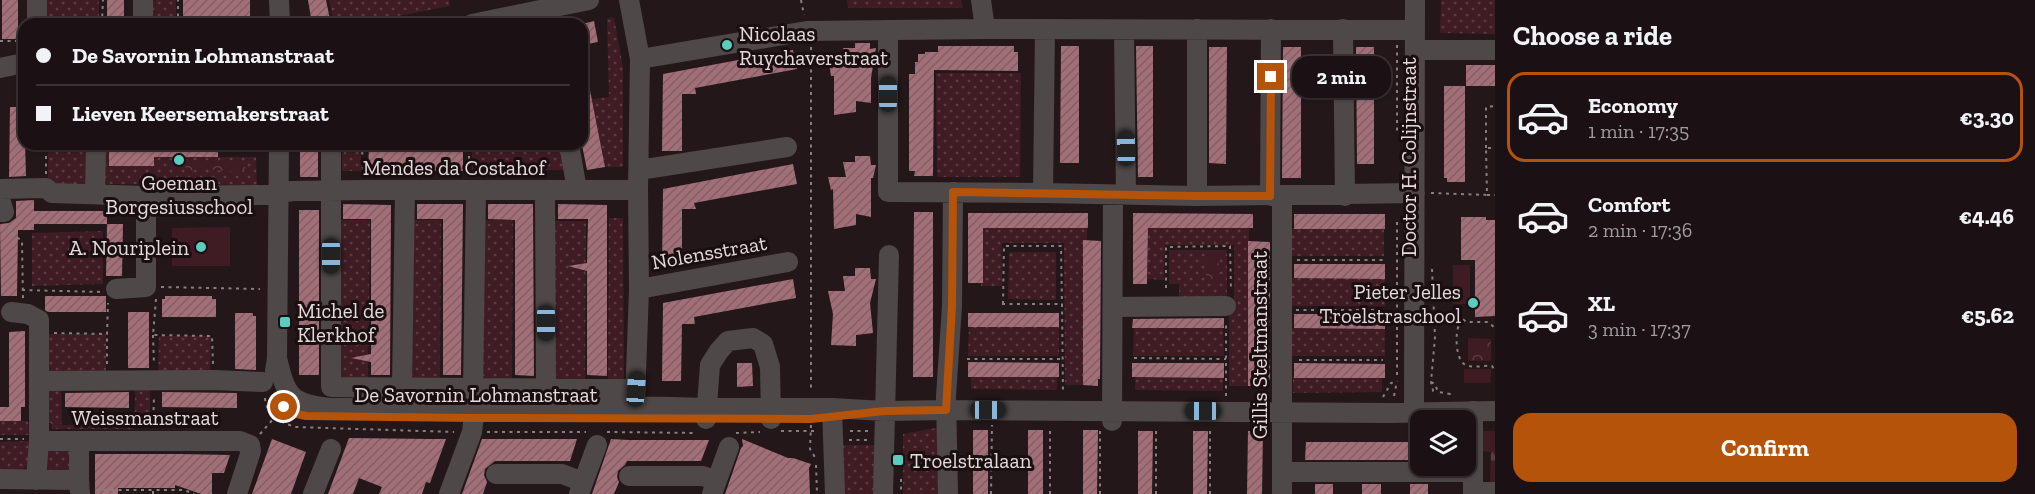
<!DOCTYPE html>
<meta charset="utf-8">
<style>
body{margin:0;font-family:"Zilla Slab",serif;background:#281f22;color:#f1f3f6;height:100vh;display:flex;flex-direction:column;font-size:22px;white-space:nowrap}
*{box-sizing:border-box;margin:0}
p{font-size:20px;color:#a09da0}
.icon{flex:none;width:33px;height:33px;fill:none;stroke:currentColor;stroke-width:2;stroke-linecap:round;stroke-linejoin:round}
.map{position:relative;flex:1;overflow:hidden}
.details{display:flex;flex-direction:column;background:#1b1114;width:540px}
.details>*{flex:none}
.hud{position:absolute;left:18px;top:18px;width:570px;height:132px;border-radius:18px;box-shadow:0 2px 4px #0004,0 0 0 2px #393134;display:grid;align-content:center;height:132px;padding:0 18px;background:#1b1114}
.controls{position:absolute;left:1410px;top:410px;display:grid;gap:12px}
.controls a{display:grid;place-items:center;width:66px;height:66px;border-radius:12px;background:#1b1114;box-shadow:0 2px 4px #0004,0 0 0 2px #393134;font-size:30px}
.end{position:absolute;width:27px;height:27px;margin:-14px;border:8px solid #b45309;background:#fff;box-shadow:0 0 0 3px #fff}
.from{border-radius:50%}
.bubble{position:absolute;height:42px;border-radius:18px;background:#1b1114;box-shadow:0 2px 4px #0004,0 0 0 2px #393134;font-size:20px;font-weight:800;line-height:42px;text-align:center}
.car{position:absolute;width:18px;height:36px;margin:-18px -9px;border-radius:8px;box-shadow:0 0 4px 2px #0007;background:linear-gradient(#222 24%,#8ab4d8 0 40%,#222 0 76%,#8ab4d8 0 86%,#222 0)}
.hud b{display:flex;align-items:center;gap:21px;height:57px;font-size:22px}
.hud b+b{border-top:2px solid #393134}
.hud i{width:15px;height:15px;background:#f1f3f6}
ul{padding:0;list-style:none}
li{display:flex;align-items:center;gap:18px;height:90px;margin:0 12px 9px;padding:0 6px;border:3px solid transparent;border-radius:18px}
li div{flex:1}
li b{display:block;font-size:22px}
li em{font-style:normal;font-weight:800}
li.on{border-color:#b45309}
li>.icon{width:54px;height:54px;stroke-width:1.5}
h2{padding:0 18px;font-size:27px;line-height:72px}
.cta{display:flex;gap:12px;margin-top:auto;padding:12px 18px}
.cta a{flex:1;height:69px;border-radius:18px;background:#b45309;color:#fff;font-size:24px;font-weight:800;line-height:69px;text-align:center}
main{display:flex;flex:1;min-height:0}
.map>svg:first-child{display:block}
.grass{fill:url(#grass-dots)}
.forest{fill:url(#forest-firs)}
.park{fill:url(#park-crowns)}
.pitch{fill:#3f1c24}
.building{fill:url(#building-hatch)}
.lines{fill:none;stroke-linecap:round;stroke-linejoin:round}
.path{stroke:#897e80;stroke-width:2;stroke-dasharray:3 4.5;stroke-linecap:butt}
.minor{stroke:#4f4849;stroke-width:20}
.route{stroke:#b45309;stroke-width:8}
.poi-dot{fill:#59cebf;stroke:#1b0e11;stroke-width:2}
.labels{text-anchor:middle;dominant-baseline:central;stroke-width:6;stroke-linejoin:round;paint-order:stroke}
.poi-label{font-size:21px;fill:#e3dadb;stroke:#1b0e11;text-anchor:start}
.street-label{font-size:21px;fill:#e3dadb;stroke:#1b0e11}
</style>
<main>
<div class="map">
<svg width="1495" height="494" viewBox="0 0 1495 494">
<defs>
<pattern id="grass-dots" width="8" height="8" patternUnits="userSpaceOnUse" patternTransform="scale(1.5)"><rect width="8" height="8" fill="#3f1c24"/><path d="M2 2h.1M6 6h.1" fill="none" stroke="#5b3c43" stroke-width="1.8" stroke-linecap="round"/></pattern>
<pattern id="forest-firs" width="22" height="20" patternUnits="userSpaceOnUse" patternTransform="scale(1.5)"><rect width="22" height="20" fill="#3f1c24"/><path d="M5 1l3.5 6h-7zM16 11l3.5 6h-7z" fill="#5b3c43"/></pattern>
<pattern id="park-crowns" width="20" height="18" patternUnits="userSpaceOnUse" patternTransform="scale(1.5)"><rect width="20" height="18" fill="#3f1c24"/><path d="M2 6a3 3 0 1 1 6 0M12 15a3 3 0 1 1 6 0" fill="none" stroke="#5b3c43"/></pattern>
<pattern id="building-hatch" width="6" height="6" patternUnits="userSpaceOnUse" patternTransform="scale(1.5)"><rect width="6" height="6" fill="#a26f78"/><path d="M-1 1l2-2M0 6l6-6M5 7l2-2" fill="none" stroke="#815f65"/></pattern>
</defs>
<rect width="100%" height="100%" fill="#24171a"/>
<path class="grass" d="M45,0H99V17H45Z
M152,0H176V19L246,21V24H152Z
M329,0H449L450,6L357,24L354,16L341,19V24H334Z
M847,0H961L963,8H848Z
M1441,0H1495V34L1440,33Z
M614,17L623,68V167H605L592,99L609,97L607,19Z
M936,73H1021L1020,177H937Z
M48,144H90V178L84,185L48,183Z
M101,144H109L110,166H154V157H256L257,185L107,184L104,180Z
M356,144L361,147V171H342V153Z
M472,144H560L565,170L472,171Z
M609,218H623L624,381H608Z
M339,220H370L368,378H338Z
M410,220H441L440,379L409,378Z
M482,220H513L512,379L481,378Z
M555,221H586L585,380L554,379Z
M982,224L1087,225L1086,385H1065L1064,243H1002V286H981Z
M1147,228H1249L1248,386H1229V314L1234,313V245H1165L1164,280L1148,279Z
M1291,228H1384V256H1291Z
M103,231V284L32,286V233Z
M1169,250H1227V300H1179V284H1169Z
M1009,252H1056V300L1008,299Z
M1292,278H1385V306H1291Z
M969,325H1059V356H968Z
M1134,326H1223L1224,356H1133Z
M1291,328H1385V356H1291Z
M45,334H106V376L44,375Z
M159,336H211L210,376L158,377Z
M971,376H1057V390L971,389Z
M1293,376L1382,377V392L1293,393Z
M1135,377L1223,378V391L1135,390Z
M48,385H61L62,425H126L135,422V386L150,385V425L135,426L134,429H52L51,423H47Z
M0,421H28L29,435H0Z
M941,427L940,494H903V434Z
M30,441L28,466L22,469H0V442Z
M47,445L74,451L69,473L48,471L41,467Z
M840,445H879V494H840Z"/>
<path class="forest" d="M1479,431H1495V488H1490L1491,452L1479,451Z"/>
<path class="park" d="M192,161L239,163L245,166V171C227,175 204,164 188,172L185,168L187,164Z
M1206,253H1219L1218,283H1206Z
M1468,338L1491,339V361H1468Z"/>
<path class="pitch" d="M230,227V266H172V228Z
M1453,265H1470V304H1453Z
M1464,369H1491L1490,383H1464Z"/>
<path class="building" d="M2,0H18V39H2Z
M107,0H124V19H107Z
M183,0H250V19H183Z
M308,0H326L331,24H312Z
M594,21L598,42L582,45V24Z
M855,43H870V49L876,48L871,78V103L856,101V112L834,115V76H831L829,63H846L843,48H855Z
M938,46H1014V52H1018V71L934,70L933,176H914L915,171H909V74H915V62H918V54H925V52H938Z
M1061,46H1079V163H1060Z
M1136,46H1153V177H1138Z
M1209,47H1227L1226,164L1209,163Z
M1283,47H1301V178H1282Z
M1356,47H1374V164H1357Z
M793,50L797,69L695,88L696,94H682V151H662L663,74Z
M1466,65H1495V86H1466Z
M582,75H587L605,167L587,170L582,145Z
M1444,86H1465V182H1447V178H1444Z
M10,107H24L26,176L9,177Z
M109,144H218V157H154V166H109Z
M300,144H318V177H300Z
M369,144H463V171H398L387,169V171L379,169V172H368Z
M855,156H870L871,165H876L873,178H871V217L856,214V225L834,229L833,189L831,190L828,177H846L843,162H855Z
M793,164L797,184L694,203L696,209H682V266H662L663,189Z
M34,200V211H107V224H123L122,276H106L107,224H34V230H18L17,296H1L0,224L9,223L16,218V201Z
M343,204L391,205L390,375H371V362L351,358L371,354V219H343Z
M417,204H463L461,375H443V219H417Z
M488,204H533L534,376L515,375V220L488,219Z
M558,204L607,205V376L587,375V271L568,266L587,263L588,219H558Z
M299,210H319V375H299Z
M914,212H933V377H913Z
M968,213H1088V228H983V283H968Z
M1133,213L1253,214V228H1148L1147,284H1133Z
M1294,214H1385V229H1294Z
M1461,217H1486V220H1495V316L1475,317V260H1461Z
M1083,240L1101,241L1100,379H1098V386L1083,385Z
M1248,241L1270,242V380H1263V386H1248Z
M1294,264H1385V279L1294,278Z
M855,268H870L871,279H876L870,303L873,333L856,335V346L831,345L833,314L828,291H845L843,276H855Z
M793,279L796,298L694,317L695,324H682L681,381H662L663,303Z
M45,296H106V312H48L45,310Z
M165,296H212V299H216V317H162V299H165Z
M128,312H149V368H128Z
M235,313H253V316H256V370L235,369Z
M968,313H1059V327H968Z
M1294,314H1385V329L1294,328Z
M1224,318V328H1132L1133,319Z
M25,331V407H21V421H0V407H9V332Z
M968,362L1059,363V377H968Z
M737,363H752L753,386L737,387Z
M1132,363H1224V378L1132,377Z
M1294,363L1385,364V378H1294Z
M129,392V408L65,407V393Z
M162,392L237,393V408L162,407Z
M973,430H988V494H973Z
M1028,430H1043V494H1028Z
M1083,430H1098L1097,494H1083Z
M1138,431H1153L1152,494H1138Z
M1193,431H1208L1207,494H1193Z
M1248,431H1263L1262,494H1247Z
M349,438L430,439H446L430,483L426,482L422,494H379L382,487L359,478L353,494H328Z
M272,439L306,452L291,494H252Z
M482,439H577L570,461H495L485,469L484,475L487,482L483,494H462Z
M611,439L629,440H709L701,461H627L625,465L618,471L617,477L619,482L614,494H592Z
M742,439L788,458H793L811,464L809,468L810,494H725L741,448L743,446Z
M1306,442H1420V460H1305Z
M95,454H180L230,455L224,473H212V494H201L175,485V488H118V494H95Z
M1315,484H1333V494H1315Z
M1362,484H1381V494H1362Z
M1410,484H1428V494H1410Z"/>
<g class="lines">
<path class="path" d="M801,0L804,15
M54,20L102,21L103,0
M102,21L127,22
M178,24V0
M0,41H24
M1397,45V132
M811,47V392
M362,144L363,174
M346,148L352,144
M1486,148V107L1495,106
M46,174V144
M469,174V144
M1431,193L1487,195L1486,148H1495
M1487,195H1495
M9,226L11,233L22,241L23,299
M1297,260H1385
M1432,269L1435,337L1431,382L1434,395
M161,287L260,289
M1166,288V247L1230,246L1231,291
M22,290L102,292
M156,299L153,335L212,336L213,364
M1002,304H1062L1063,394
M1003,304L1004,246H1061L1062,304
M1296,310H1384
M1434,317L1450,315L1459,317L1467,322H1488L1495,328
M1462,320C1454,327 1455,358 1464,364C1471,369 1484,365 1492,366L1495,371
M54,333L107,334L108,303
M153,335L154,365
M1134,358L1226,359
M967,359H1063
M1299,360H1383
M107,364V334
M1397,375V222
M1431,382L1435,384L1438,392L1450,394L1449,397
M1226,396V321
M1394,396L1397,381
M1383,397L1391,383L1396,382
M265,398C266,415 280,422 295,427L454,432
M153,425L154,397
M811,425L810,449L816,459
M781,431H817
M850,431H868
M487,432H586
M607,432L697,433
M736,433L760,432
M260,434L282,409
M0,439H24
M849,440H867
M816,465L817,494
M901,479V494
M96,490H153
M153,494V490H184L194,494
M991,494L992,425
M1050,494V428
M1100,494V431
M1156,494V428
M1210,494V428"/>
<path class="minor" d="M279,0L280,24
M629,0L640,59L638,190L639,289L635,401
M981,0L985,29
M37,24V0
M143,24V0
M472,24L589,0
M1343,29L1345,196
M888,30V192L1043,193L1045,29
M1124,30L1126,195
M1415,50H1495
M640,59L807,31L985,29L1415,30
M0,68L24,63
M331,144V387L636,389
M569,144L577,190
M639,170L787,147
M0,189L46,188L52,193L146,196L265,195L293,191L363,190H638
M545,191L546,388
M1043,193L1197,196L1415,193
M95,194L96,144
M1197,196V29
M1270,196L1271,29
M0,199L4,212H0
M116,289L146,287V196
M639,289L788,262
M1113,307L1226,306
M11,312L28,314L39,320V441L36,480
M277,358C286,396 290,404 330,408L635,406L707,408H832L884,411L947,410L1389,413L1495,411
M275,371L277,358L279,144
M39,381L213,380L263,382
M402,387L405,190
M473,388L476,191
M832,408L835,494
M1473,411V494
M1414,412L1415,0
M706,419L710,365L719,351L728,341L753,338L763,344L770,367L771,419
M1112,421L1113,195
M39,441H240L250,445L251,451L237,494
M79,441V480
M1283,472H1473
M496,474H562L583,482
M629,476H703L716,481
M0,479L79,480L80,494
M1473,492H1495
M313,494L331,449
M449,494L472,432L475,407
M579,494L597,445
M712,494L729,447
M883,494L889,255
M948,494L946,396L952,306L953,192
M1282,494V196"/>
</g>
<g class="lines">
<path class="route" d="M284,407L292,413L306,416L474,418L811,419L884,411L946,410L952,306L953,192L1197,196H1270L1271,77"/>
</g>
<g class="poi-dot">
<circle cx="727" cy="45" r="6"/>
<circle cx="179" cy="160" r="6"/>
<circle cx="201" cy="247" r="6"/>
<circle cx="1473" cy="303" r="6"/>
<rect x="279" y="316" width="12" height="12" rx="3"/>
<rect x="892" y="454" width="12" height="12" rx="3"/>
</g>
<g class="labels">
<g class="poi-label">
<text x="739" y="33">Nicolaas<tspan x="739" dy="24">Ruychaverstraat</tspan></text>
<text x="179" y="182" text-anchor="middle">Goeman<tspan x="179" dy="24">Borgesiusschool</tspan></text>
<text x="189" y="247" text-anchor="end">A. Nouriplein</text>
<text x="1461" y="291" text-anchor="end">Pieter Jelles<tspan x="1461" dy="24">Troelstraschool</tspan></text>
<text x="297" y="310">Michel de<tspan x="297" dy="24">Klerkhof</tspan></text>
<text x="910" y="460">Troelstralaan</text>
</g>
<g class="street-label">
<text transform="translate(1408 157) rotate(-90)">Doctor H. Colijnstraat</text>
<text x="454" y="167">Mendes da Costahof</text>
<text transform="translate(709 252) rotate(-10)">Nolensstraat</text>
<text transform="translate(1259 345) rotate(-90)">Gillis Steltmanstraat</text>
<text x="476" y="394">De Savornin Lohmanstraat</text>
<text x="145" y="417">Weissmanstraat</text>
</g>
</g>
</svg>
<div class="controls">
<a><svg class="icon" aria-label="layers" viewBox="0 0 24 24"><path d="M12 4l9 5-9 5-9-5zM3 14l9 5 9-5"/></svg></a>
</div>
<i class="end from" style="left:284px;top:407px"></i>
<i class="end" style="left:1271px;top:77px"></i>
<div class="bubble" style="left:1292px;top:56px;width:99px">2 min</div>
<i class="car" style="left:888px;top:94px;rotate:0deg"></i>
<i class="car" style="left:1126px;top:148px;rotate:359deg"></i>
<i class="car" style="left:331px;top:256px;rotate:180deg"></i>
<i class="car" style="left:546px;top:323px;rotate:180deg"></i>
<i class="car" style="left:636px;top:389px;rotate:4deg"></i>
<i class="car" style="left:988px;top:410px;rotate:90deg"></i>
<i class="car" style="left:1203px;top:411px;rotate:270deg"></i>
<div class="hud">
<b><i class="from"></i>De Savornin Lohmanstraat</b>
<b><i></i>Lieven Keersemakerstraat</b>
</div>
</div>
<section class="details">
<h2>Choose a ride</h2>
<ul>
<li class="on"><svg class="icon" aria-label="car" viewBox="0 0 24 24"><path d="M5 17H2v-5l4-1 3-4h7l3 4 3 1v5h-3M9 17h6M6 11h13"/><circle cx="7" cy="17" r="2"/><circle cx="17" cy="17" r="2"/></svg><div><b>Economy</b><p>1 min · 17:35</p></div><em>€3.30</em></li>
<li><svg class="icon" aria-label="car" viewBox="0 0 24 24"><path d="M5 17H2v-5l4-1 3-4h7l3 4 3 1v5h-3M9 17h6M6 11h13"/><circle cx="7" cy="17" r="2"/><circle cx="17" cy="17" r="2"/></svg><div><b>Comfort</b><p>2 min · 17:36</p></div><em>€4.46</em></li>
<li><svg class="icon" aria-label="car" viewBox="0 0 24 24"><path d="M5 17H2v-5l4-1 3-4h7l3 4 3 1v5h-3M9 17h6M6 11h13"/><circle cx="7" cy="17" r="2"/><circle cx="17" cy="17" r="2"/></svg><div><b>XL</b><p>3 min · 17:37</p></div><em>€5.62</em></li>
</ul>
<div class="cta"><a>Confirm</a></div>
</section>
</main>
